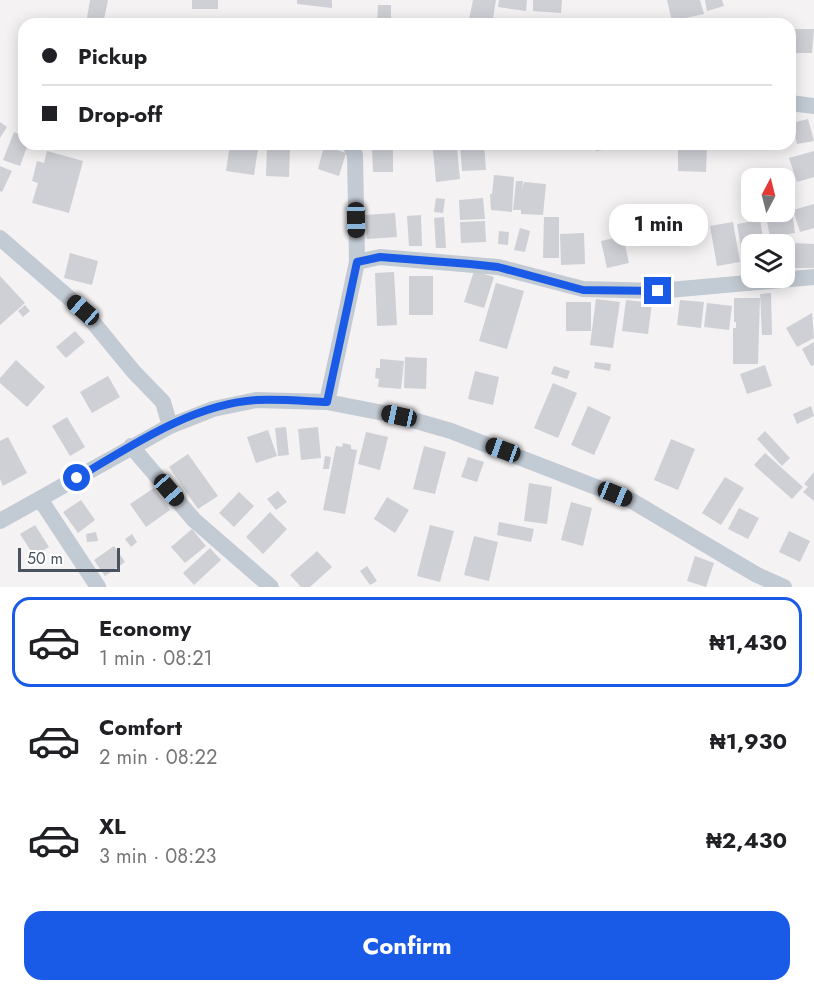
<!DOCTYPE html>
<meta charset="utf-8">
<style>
body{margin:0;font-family:Jost,sans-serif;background:#f6f6f6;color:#202124;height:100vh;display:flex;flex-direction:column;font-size:22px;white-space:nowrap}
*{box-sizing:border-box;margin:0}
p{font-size:20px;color:#757577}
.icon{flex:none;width:33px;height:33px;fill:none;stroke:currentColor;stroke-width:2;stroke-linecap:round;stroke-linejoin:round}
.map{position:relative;height:587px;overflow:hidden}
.side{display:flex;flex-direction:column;background:#fff;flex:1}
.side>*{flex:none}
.banner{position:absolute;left:18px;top:18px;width:778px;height:132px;border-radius:18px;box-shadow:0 3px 15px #0003;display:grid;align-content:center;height:132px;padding:0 24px;background:#fff}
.needle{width:39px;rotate:7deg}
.buttons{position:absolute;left:741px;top:168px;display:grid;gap:12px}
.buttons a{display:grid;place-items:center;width:54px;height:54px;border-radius:12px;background:#fff;box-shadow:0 3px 15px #0003;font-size:30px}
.scale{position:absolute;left:18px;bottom:15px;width:102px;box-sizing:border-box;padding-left:6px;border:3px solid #49525f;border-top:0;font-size:16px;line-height:21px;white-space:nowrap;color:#49525f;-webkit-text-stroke:4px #fff;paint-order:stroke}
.end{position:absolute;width:27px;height:27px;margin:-14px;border:8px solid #195be6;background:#fff;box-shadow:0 0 0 3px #fff}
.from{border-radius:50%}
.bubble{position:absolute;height:42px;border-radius:18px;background:#fff;box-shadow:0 3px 15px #0003;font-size:20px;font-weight:700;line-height:42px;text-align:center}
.car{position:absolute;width:18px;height:36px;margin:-18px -9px;border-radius:8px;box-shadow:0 0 4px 2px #0007;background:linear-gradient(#222 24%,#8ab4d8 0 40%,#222 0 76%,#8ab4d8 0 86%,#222 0)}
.banner b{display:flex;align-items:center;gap:21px;height:57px;font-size:22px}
.banner b+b{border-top:2px solid #e0e0e0}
.banner i{width:15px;height:15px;background:#202124}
ul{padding:10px 0 0;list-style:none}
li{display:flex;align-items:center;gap:18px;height:90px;margin:0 12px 9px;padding:0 12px;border:3px solid transparent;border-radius:18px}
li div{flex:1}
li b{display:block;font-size:22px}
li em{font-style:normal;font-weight:700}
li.current{border-color:#195be6}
li>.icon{width:54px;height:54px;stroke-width:1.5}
.cta{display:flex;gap:12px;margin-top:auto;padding:12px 24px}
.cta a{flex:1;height:69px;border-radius:18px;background:#195be6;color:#fff;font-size:24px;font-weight:700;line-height:69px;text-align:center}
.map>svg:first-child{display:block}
.building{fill:#ced0d6}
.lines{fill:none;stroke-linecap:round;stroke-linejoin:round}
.street{stroke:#c2cad3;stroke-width:16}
.route{stroke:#195be6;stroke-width:8}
</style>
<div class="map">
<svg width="814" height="587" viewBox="0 0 814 587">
<rect width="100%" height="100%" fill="#f4f2f2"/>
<path class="building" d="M90,0H108L103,24H86Z
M192,0H218V9H192Z
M297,0H332V8L297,4Z
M473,0H496L492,24H468Z
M499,0H527L526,11L498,7Z
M533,0H562L561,13L533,11Z
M667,0H700L704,14L672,21Z
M705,0H722L724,6L707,11Z
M378,5H391V24H377Z
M660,18V24H650L649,19Z
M790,29H814L812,53H790Z
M808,119L814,141L797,144L792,123Z
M0,122L7,127L0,138Z
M14,132L24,136V144H28L20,166L3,160Z
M267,144H290L289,177L266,176Z
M460,144H484L486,170L462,171Z
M517,144H541V149L517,150Z
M595,144H620V148L596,151Z
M678,144H707L706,172L678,171Z
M723,144H745V150H723Z
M230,145L258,149L254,175L226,171Z
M324,146L346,153L339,176L318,169Z
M393,147V172H373L372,148Z
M457,148L460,179L436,182L433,150Z
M47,151L83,161L69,213L32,203L38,183L32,181L37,161L44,163Z
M814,151V177L797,182L789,158Z
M0,166L12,171L2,192L0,191Z
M494,175L514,177L512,212L491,210L490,194H492Z
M516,181H523L522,189L524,182L546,184L543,215L521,214V210H513Z
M436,198L445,199L443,213L434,212Z
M483,198L485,219L460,220L459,200Z
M814,204V228L800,232L793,210Z
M792,211L795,233L770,237L766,216Z
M395,213L397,237L367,239L365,215Z
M421,215L422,246H409L407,216Z
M444,217L446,248H436L434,218Z
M544,217H559V258H543Z
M760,220L764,244H752V253L742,254L737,224Z
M485,221L486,242L461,243L460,222Z
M733,222L740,262L717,266L710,226Z
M520,228L530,231L525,252L514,250Z
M499,231L509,232L508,245L498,244Z
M584,233L585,264L561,265L560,234Z
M623,236L629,263L607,268L601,241Z
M793,243L814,244V268H792Z
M70,253L98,261L92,285L64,278Z
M474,271L494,277L484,308L464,302Z
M394,272L397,325L377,326L375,273Z
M0,276L25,303L0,325Z
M409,276H433V315H409Z
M496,283L524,291L507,349L479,341Z
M771,293L772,335H762L760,294Z
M734,298H760L758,364H733V328H736V322H734Z
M596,299L620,302L613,348L590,345Z
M626,300L652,303L648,334L622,331Z
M680,300L704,302L701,328L677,325Z
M566,302H591V331H566Z
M707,303L732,306L729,330L704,327Z
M25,305L30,311L23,317L18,311Z
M812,313L814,338L797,347L786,328Z
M75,331L85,342L66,358L56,347Z
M814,342V365L811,366L802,349Z
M405,357L427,358L426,389L404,388Z
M380,359L404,361L401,389L378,387L379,379L375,378L376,368H380Z
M16,360L45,387L27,407L0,383V378Z
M595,362L611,364L610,371L594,368Z
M765,365L772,386L747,394L740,374Z
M554,366L570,371L567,379L551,374Z
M475,371L499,377L493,405L468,399Z
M108,376L120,397L92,413L80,392Z
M553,383L577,393L558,438L534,428Z
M588,406L611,417L594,455L571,445Z
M811,406L814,416L797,424L793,414Z
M67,417L85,447L70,456L52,426Z
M286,427L289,455L278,456L275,428Z
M318,427L321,458L301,460L298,429Z
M268,430L277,456L256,463L247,437Z
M765,431L790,458L782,466L757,439Z
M366,432L388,437L380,470L358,464Z
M8,437L27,473L3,486L0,479V441Z
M671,439L695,449L678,490L654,480Z
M343,443L351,445V449L357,450L345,514L323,510L336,446L342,447Z
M424,446L446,452L435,494L413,489Z
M765,453L803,487L792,499L754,465Z
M188,454L218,496L198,509L169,467Z
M325,456L331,457L329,469H323Z
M468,457L484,462L477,482L461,477Z
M814,472V501L803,492L808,487L804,484Z
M725,477L744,488L721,525L702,513Z
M529,483L552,487L547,524L524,521Z
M154,488L170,510L146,527L130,504Z
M278,491L287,502L276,510L267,499Z
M239,492L254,506L234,527L219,513Z
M387,497L409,510L395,533L374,519Z
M81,500L95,520L78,533L63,512Z
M571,502L592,508L583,546L561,540Z
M739,508L759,518L748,539L728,529Z
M270,512L287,529L263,554L246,537Z
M499,522L534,529L531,542L497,535Z
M35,525L49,547L34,556L20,534Z
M430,525L454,531L440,582L417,576Z
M192,529L206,546L185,563L171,547Z
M789,531L810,541L800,562L779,552Z
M96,532L98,541L87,542L86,534Z
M132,534L137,542L131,547L125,539Z
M474,536L498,542L489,581L464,575Z
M114,546L125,562L105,576L94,560Z
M210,548L221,560L194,585L183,573Z
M317,551L332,567L310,587H301L290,575Z
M695,556L714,563L706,587L687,581Z
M367,566L377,581L370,585L360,571Z"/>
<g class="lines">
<path class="street" d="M790,103L814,106
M350,144L355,155L357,262
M0,238L83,310L133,371L163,402L170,426
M327,402L357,262L380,257L498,267L583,289L658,291L814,277
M131,446L194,520L271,587
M40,499L98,587
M0,521L170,426L213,409L256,400L327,402L399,416L451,431L632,501L757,575L784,587"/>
</g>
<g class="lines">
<path class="route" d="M77,478C131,446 192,404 257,400C280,399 304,401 327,402L357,262L380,257L470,264L498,267L583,290L658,291"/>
</g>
</svg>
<div class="buttons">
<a><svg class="needle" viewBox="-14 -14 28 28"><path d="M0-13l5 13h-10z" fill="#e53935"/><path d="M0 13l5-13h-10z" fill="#757577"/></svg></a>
<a><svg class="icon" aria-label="layers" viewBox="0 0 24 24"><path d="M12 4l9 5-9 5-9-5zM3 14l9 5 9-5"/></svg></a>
</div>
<div class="scale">50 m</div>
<i class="end from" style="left:77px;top:478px"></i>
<i class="end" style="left:658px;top:291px"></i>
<div class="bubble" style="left:609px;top:204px;width:99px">1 min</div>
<i class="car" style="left:356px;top:220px;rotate:179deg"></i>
<i class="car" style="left:83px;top:310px;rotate:311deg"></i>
<i class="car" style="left:399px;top:416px;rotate:282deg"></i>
<i class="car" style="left:503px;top:450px;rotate:290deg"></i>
<i class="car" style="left:169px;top:490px;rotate:139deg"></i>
<i class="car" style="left:615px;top:494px;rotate:112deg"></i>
<div class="banner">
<b><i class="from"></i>Pickup</b>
<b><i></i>Drop-off</b>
</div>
</div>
<section class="side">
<ul>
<li class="current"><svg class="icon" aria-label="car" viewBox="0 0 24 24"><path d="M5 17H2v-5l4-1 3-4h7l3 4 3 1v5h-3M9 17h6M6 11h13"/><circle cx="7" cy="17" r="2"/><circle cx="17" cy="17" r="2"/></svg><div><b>Economy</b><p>1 min · 08:21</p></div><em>₦1,430</em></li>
<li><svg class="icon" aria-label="car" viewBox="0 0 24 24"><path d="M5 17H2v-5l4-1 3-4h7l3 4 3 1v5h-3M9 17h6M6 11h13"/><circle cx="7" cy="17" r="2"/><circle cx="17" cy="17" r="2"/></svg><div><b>Comfort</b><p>2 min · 08:22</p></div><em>₦1,930</em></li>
<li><svg class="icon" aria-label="car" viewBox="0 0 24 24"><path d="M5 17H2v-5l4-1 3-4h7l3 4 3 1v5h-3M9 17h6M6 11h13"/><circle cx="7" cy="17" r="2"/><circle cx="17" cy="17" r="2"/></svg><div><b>XL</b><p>3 min · 08:23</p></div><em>₦2,430</em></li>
</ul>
<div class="cta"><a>Confirm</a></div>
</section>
